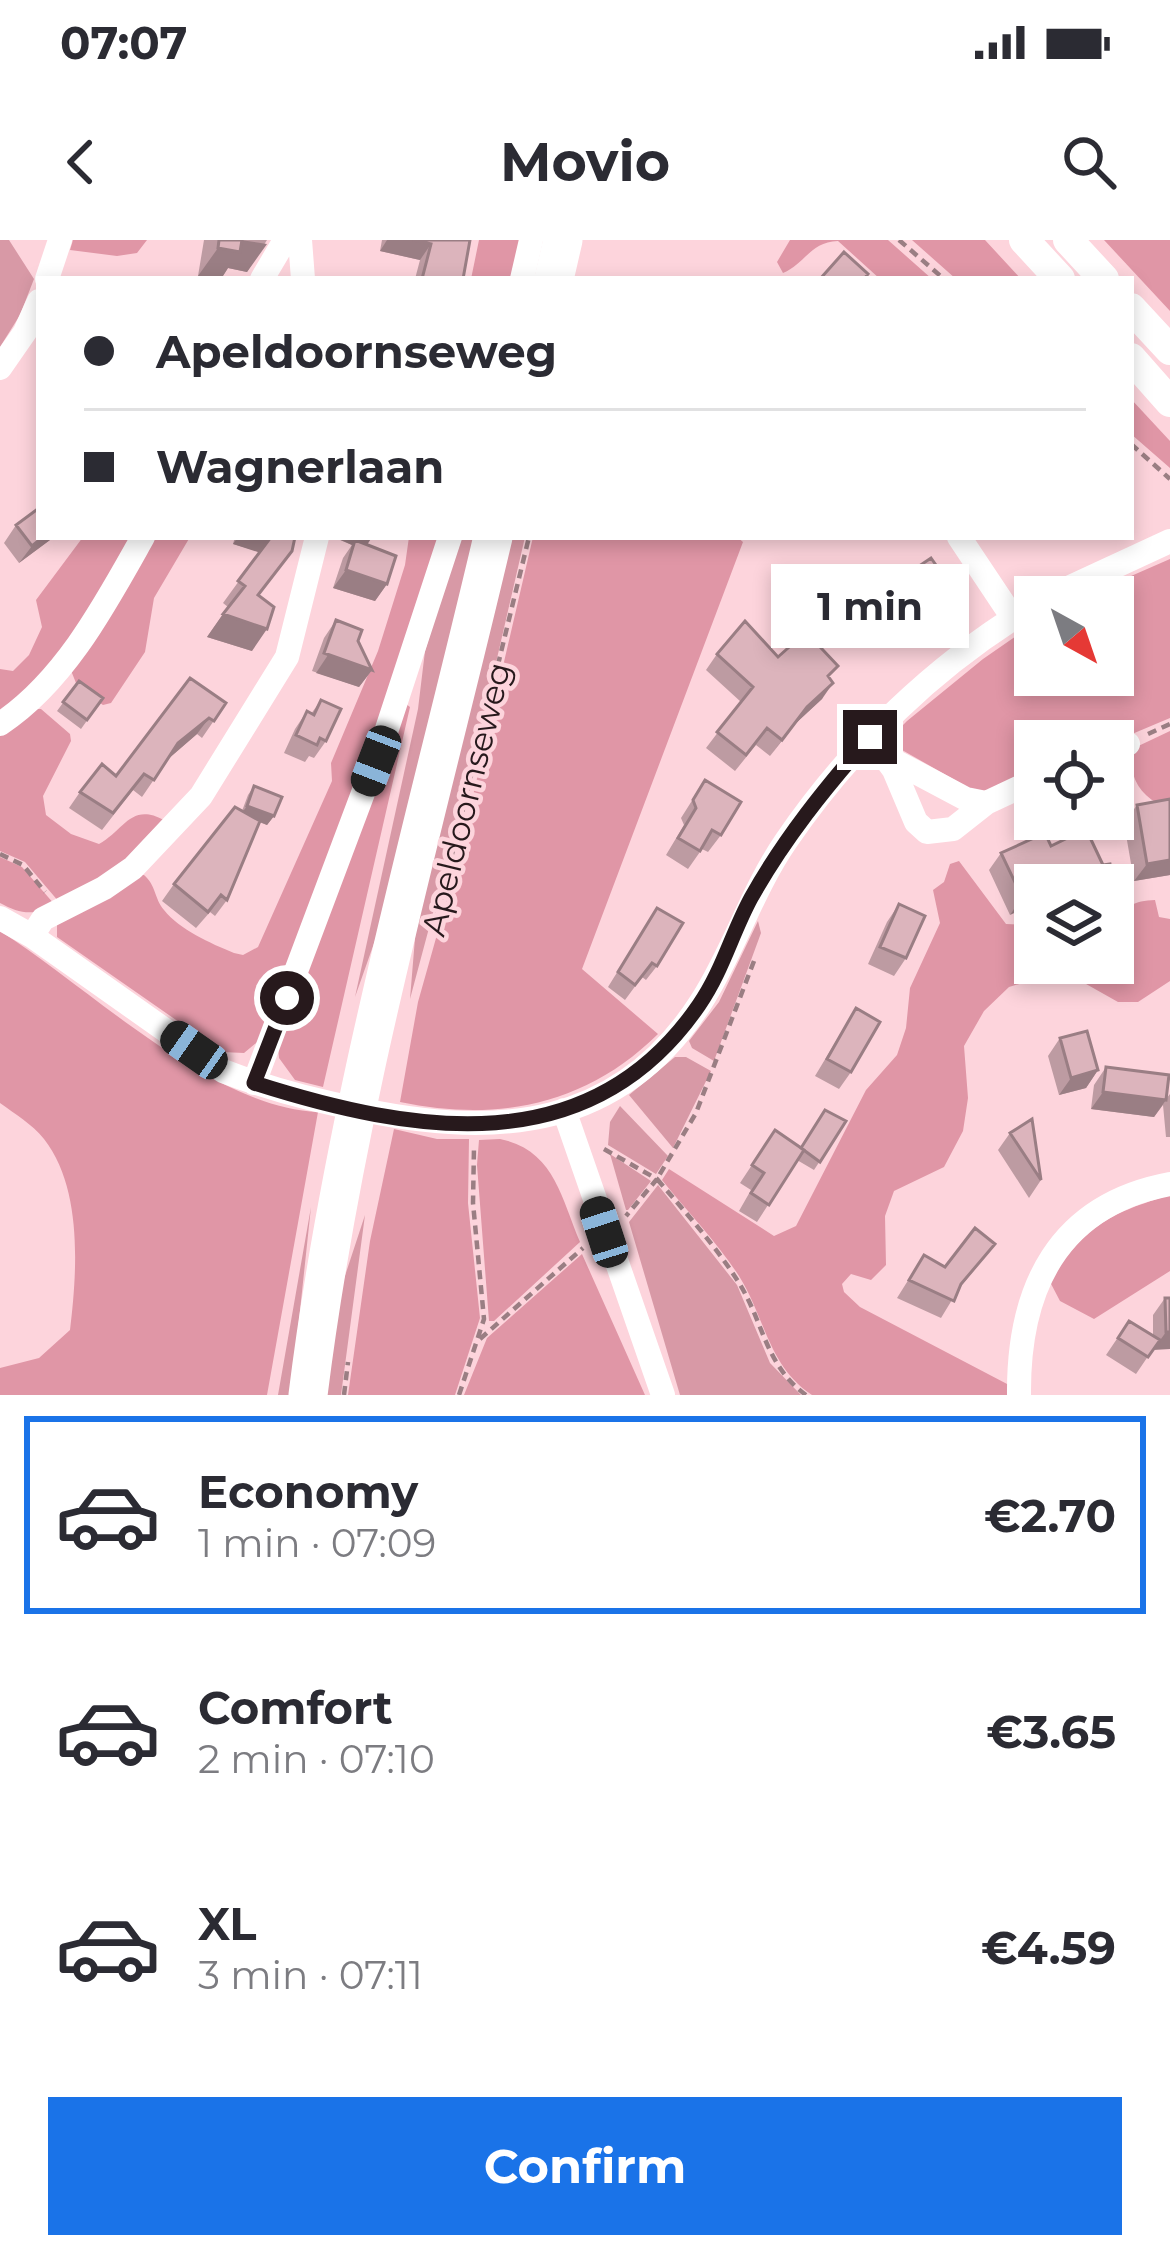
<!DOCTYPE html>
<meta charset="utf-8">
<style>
body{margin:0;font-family:Montserrat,sans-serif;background:#f7f7f7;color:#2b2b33;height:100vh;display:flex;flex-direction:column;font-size:45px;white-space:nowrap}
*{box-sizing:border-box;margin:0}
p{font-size:39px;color:#7c7c81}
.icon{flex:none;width:66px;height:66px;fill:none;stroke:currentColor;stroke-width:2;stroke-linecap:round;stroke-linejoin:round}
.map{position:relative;height:1155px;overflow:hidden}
.drawer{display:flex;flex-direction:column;background:#fff;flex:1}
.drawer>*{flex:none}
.guide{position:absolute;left:36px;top:36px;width:1098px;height:264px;border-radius:0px;box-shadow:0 6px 18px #0003;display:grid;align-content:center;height:264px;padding:0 48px;background:#fff}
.needle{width:78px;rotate:140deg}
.fabs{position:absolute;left:1014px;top:336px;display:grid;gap:24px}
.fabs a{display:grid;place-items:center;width:120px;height:120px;border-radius:0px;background:#fff;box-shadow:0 6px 18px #0003;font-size:60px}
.end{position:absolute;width:54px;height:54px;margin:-27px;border:15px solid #27191c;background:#fff;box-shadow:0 0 0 6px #fff}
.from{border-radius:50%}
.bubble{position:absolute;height:84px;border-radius:0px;background:#fff;box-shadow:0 6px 18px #0003;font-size:39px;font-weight:700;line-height:84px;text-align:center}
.car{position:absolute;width:36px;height:72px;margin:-36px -18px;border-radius:15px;box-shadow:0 0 9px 3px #0007;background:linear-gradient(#222 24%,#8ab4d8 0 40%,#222 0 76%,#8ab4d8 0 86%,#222 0)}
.guide b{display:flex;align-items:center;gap:42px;height:114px;font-size:45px}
.guide b+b{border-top:3px solid #e1e1e2}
.guide i{width:30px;height:30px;background:#2b2b33}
ul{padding:21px 0 0;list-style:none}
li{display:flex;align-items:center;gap:36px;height:198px;margin:0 24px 18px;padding:0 24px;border:6px solid transparent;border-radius:0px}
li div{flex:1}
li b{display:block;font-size:45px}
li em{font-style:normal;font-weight:700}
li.current{border-color:#1a73e8}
li>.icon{width:108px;height:108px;stroke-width:1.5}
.button{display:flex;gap:24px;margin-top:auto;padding:24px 48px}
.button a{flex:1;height:138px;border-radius:0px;background:#1a73e8;color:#fff;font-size:48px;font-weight:700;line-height:138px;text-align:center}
.status{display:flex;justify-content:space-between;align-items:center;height:84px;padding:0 60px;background:#fff;direction:ltr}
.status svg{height:33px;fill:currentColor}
header{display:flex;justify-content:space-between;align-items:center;height:156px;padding:0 48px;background:#fff;font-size:54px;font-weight:700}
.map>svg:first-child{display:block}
.green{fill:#d899a6}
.forest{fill:#e096a6}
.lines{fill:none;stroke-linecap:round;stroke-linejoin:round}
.path{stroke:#9a7e83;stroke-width:4.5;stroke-dasharray:9 6;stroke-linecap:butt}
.minor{stroke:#fff;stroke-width:24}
.tertiary{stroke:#fff;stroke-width:30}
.primary{stroke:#fff;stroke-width:39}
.wall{fill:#bd9ba2}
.shaded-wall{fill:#9a7e84}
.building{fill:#dcb4bc;stroke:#9a7e84;stroke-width:3}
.route{stroke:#27191c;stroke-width:15}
.labels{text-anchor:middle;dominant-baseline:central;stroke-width:9;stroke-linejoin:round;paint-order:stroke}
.street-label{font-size:33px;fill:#27191c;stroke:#fdd4dc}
</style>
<div class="status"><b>07:07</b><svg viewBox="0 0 49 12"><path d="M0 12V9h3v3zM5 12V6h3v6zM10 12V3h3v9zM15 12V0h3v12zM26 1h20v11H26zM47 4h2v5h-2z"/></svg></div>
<header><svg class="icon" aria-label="back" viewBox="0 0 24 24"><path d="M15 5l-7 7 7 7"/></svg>Movio<svg class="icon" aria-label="search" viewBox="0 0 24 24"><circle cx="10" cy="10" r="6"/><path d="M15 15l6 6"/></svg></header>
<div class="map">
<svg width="1170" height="1155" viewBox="0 0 1170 1155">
<rect width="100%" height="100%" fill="#fdd4dc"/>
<path class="green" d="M0,0H9L34,39L20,75L0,107Z
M460,297H475L384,675L355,757L418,469L425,411Z
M511,297H525L471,531L410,759L416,686Z
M758,681L761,693L714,821L692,808L689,801L719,762Z
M675,817H686L711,831L673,908L629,855Z
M620,866L668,916L656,934L608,905L610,882Z
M610,914L651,941L628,970H626Z
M658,945L737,1045L770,1123L801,1155H680L629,982Z
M311,967L291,1155H278Z
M365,975L341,1155H324L341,1048Z"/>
<path class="forest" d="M73,0H147L137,13L117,16L70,10Z
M479,0H521L512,39H471Z
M790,0H888L932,39H880L838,1C810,2 805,24 783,33L777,22Z
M912,0H985L1021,39H956Z
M1104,0H1170V71Z
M1131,159L1170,201V228L1131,194Z
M83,297H137L55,420L0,476V429L13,431L29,415L42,387L36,360Z
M150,297H190L154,358L145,412L111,463L103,465L78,448L68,423Z
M409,297H441L416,377L261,799L244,813L222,812L57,697V681L136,635H144C156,645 154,658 164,670C180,690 210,703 234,713L243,715L258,707L332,541L331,523L378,411L405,325Z
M533,297H737L743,302L582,729L658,794C585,866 497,882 400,862L418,762L458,620Z
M1170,319V478L1113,502L1035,501V532L989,553L976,552L895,506L896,492L907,481L983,419L1035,383V435H1113V357H1083Z
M406,464L410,467L323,847L295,840L279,818L278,806Z
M32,469H41L70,494L71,501L43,556L46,575L71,594L99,604C124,590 131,562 164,580L129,622L59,662L25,622L0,611V491Z
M1170,491V561L1157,563C1137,552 1128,532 1132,509Z
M0,617L22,627L55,665C34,676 20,674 0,663Z
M959,621L1006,684L1035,685V723H1113C1113,689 1113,661 1155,660L1159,677L1170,679V741L1138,762H1118L1063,731L1009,747L984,771L964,806L968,858L963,891L944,927L894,951L885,976L886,1025L871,1040L851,1034L842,1044L844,1052L860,1067L1009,1145L1010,1155H812C768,1126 765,1077 739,1036C717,1002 687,971 662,940L669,929L774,996L796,986L866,850L897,815L906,788L910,748L940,683L933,650L944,642L950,624Z
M0,691C90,748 210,867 318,872L267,1155H0V1128L39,1118L70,1090C77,1032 83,949 44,899C32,884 15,874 0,863Z
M394,889L437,899H469L468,963L480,1078L455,1155H348L370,1001Z
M500,899C554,910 561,957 580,1002L494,1081H489L477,925L479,900Z
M1170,955V1031L1094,1079L1060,1061L1049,1040C1087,986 1107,974 1170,955Z
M582,1014L645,1155H464L487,1098Z"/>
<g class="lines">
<path class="path" d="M899,0L944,39
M1131,204L1170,239
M1148,494L1170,484
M0,614L23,625L45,652
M434,688L529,297
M754,721L696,873L657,939C685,972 716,1006 739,1043C764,1083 765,1125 806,1155
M604,909L657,939L626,976
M480,1099L583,1008
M344,1155L348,1122
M459,1155L484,1079L473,963L474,907"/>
<path class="minor" d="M300,0L303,39
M47,39L60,0
M262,39L285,0
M522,39L531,0
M0,128L25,92L39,61
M959,297L1013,378
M1049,357L1170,301
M0,484C65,441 106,363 143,297
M870,497L894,530L916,582L927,592L953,589L986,563L1035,540
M1113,509L1128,504
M887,517L966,559L986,563
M0,678L32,696L223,831C269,849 315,861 363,870C497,898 620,889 701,762C734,711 751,652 786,601C850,507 937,423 1035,365
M32,696L43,679L104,648L133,628L201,556L287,417L317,297
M254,843L386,492L450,297
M564,870L663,1155
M1019,1155C1018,1048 1058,965 1170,944"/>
<path class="tertiary" d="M1024,0L1060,39
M1068,0L1104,39
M1131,68L1170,110
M1131,118L1170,162"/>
<path class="primary" d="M554,39L563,0
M308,1155C344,864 426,582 493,297"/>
</g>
<path class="wall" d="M204,0H267L247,32L228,28L221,39L198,36Z
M382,0H470L463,39H415L420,20L380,11Z
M16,285L39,297H54L19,323L4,303Z
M235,297H295L259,356L252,411L207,397L228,367L223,363L260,312L233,304Z
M333,297H372L367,305L387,344L375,361L333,348L343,318L352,305Z
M857,352L938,362L898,391L892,382L867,400L845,369Z
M336,380L358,401L372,430L359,447L312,431L324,398Z
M717,414L778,417L829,438L822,459L795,484L770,516L756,505L735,531L706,508L741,462L706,430Z
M79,441L103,458L81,489L57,471Z
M321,460L326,501L314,518L309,516L305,522L284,513L295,489L307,471L311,474Z
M226,463L202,498L197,494L168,519L142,557L133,550L102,590L69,568L80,552L116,536Z
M705,540L721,595L708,612L702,609L688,629L666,615L684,585L681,578Z
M254,546L274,576L267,585L259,582L227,660L215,676L210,672L196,688L162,661L174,644L242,571L248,555Z
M1137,565L1170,635L1134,641L1124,583Z
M1051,606L1103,625L1113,641L1111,645H1035L1010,675L989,630L1001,613Z
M899,664L906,718L894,736L868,724L887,682Z
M657,668V726L646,740L642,737L625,760L608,747Z
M856,768L851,832L839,849L815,836Z
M1060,798L1098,830L1086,848L1059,855L1048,816Z
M1106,827L1166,859L1170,854V897H1166L1163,865L1154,877L1091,869L1094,845Z
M846,881L814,930L797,920L757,982L739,971L751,950L740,943L775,890L800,908Z
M1010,893L1041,940L1029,958L998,910Z
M995,1004L958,1050L941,1078L897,1058L924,1015L945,1027Z
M1165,1058L1170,1109H1153L1136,1134L1106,1115L1129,1081L1153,1096V1075Z"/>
<path class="shaded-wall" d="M241,0L267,4L247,32L228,28L221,39L198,36L218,8Z
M387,0H413L431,4L420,20L380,11Z
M43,297H54L19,323L32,306Z
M238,297H272L261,313L233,304Z
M334,297H362L370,300L364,309L355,300L352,305Z
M346,330L387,344L375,361L333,348Z
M950,345L938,362L898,391L910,374Z
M904,365L892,382L867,400L879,383Z
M223,374L267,389L252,411L207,397Z
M328,415L372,430L359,447L316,433Z
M833,443L822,459L795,484L770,516L807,467Z
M209,478L197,494L167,520L178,503Z
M247,566L274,576L267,585L241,574Z
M1170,620V635L1134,641L1147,624Z
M1035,651V663L1010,675L1022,657Z
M1098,830L1086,848L1059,855L1071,838Z
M1103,852L1166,860L1154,877L1091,869Z
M1166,1092H1170V1109L1153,1110Z"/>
<path class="building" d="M219,0H242L240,12L218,8Z
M413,0H470L463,39H422L431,4Z
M844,12L868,34L864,39H820Z
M39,268V297H43L32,306L16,285Z
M271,297H295L292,311L258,355L274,367L267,389L223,374L245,346L238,341Z
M355,300L396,316L387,344L346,330Z
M931,318L950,345L910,374L904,365L879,383L857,352L883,334L891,345Z
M336,380L362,390L358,401L372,430L324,413Z
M745,381L778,417L806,392L838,426L828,436L833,443L807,467L782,500L767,488L746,515L717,492L753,447L717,414Z
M190,438L226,463L214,481L209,478L178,503L154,540L144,534L113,573L80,552L102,524L116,536Z
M79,441L103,458L87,480L63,462Z
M321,460L341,469L326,501L320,498L317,505L296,495L307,471L314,475Z
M705,540L741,562L721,595L712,590L700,611L678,598L696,568L693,560Z
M254,546L282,557L274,576L247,566Z
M1170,559V620L1147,624L1137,565Z
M235,567L260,581L227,660L221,655L208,672L174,644Z
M1086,589L1103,625L1110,624L1113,641L1105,645H1069L1065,637L1048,645H1035V651L1022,657L1001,613L1045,593L1051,606Z
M899,664L925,676L906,718L880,707Z
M657,668L683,683L657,726L652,723L635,745L618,732Z
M856,768L880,782L851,832L827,819Z
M1087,791L1098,830L1071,838L1060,798Z
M1106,827L1169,835L1166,860L1103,852Z
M825,870L846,881L820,922L801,908Z
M1032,879L1041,940L1010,893Z
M775,890L804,910L769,965L751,953L764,933L752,925Z
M975,988L995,1004L961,1044L954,1061L909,1040L924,1015L945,1027Z
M1165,1058H1170V1092H1166Z
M1129,1081L1160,1100L1148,1117L1118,1098Z"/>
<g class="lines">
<path class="route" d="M287,758L254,843C414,894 590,924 699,765C722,732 732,693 751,658C784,599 825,548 870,497"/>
</g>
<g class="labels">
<g class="street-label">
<text transform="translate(466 559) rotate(-76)">Apeldoornseweg</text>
</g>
</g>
</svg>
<div class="fabs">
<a><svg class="needle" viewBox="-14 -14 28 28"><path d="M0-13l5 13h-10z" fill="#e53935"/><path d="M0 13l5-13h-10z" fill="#7c7c81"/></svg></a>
<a><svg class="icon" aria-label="locate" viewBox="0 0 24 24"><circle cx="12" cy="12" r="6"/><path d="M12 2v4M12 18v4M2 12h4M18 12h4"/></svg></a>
<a><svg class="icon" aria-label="layers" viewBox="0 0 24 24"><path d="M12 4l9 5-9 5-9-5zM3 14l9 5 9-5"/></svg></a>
</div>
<i class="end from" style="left:287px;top:758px"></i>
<i class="end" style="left:870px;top:497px"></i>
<div class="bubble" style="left:771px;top:324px;width:198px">1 min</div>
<i class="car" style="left:376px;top:521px;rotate:201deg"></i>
<i class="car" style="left:194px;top:810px;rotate:305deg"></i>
<i class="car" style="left:604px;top:992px;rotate:342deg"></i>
<div class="guide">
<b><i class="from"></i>Apeldoornseweg</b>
<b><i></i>Wagnerlaan</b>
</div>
</div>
<section class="drawer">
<ul>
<li class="current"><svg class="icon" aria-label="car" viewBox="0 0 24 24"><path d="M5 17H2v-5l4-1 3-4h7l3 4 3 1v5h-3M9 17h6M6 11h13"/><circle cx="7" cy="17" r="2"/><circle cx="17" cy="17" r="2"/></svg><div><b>Economy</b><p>1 min · 07:09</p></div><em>€2.70</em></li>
<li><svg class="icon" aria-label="car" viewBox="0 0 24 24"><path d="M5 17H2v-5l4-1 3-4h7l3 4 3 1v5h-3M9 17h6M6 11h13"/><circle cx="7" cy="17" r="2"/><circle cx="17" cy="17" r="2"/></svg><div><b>Comfort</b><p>2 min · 07:10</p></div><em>€3.65</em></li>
<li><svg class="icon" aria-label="car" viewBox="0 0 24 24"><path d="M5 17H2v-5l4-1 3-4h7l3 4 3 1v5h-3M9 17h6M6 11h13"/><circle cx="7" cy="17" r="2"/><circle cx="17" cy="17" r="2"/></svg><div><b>XL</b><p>3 min · 07:11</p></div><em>€4.59</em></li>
</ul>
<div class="button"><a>Confirm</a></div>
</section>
